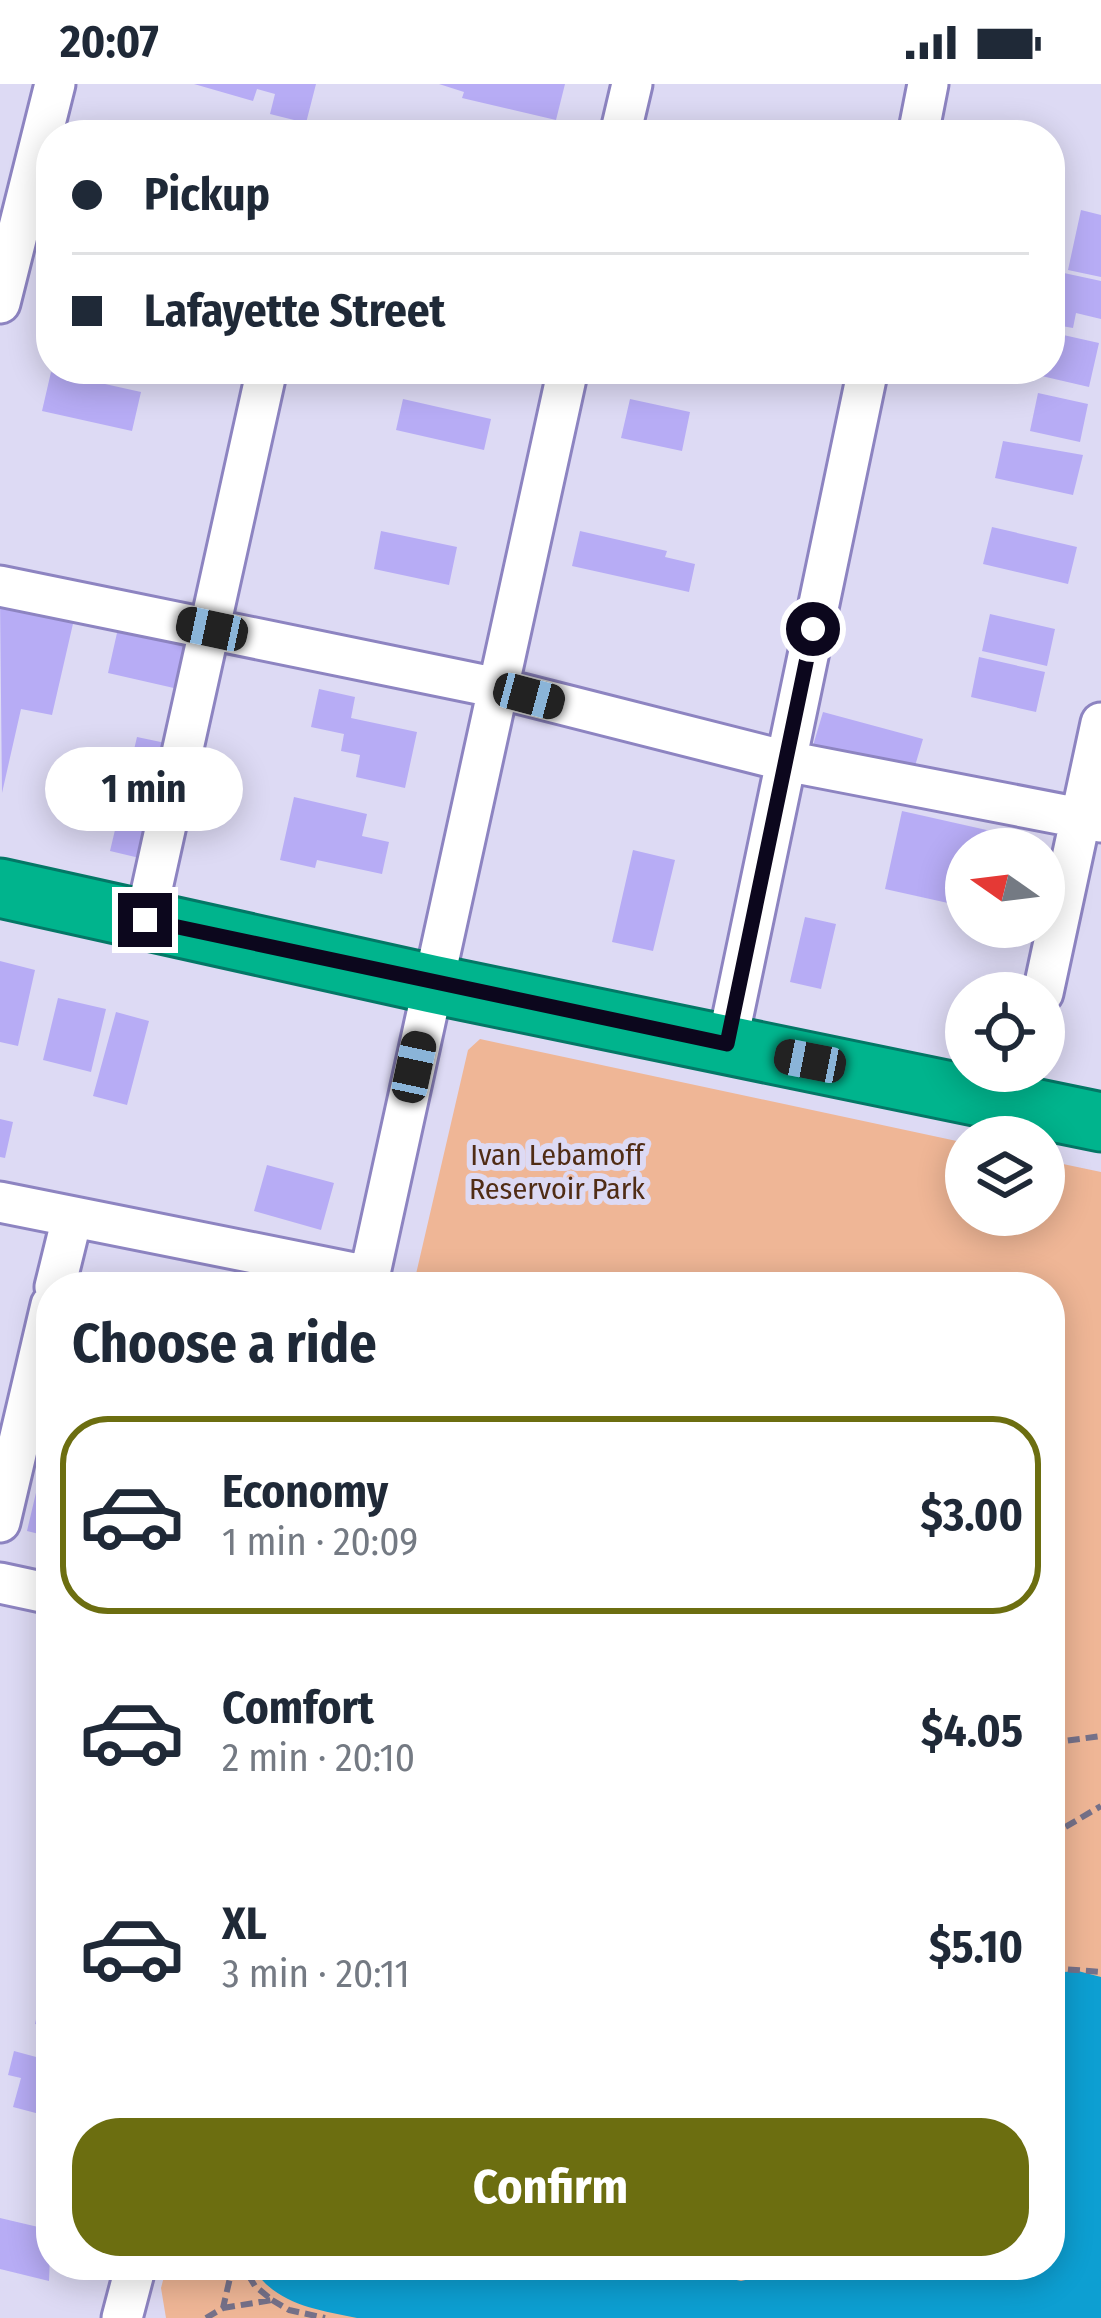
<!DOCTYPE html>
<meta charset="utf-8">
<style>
body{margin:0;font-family:"Fira Sans Condensed",sans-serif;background:#f6f6f7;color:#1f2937;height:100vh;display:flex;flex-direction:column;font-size:45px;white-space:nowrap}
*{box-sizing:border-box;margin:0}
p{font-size:39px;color:#747a83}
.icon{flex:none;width:66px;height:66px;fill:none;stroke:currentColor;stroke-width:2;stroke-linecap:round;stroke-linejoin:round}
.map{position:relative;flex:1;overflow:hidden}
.side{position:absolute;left:36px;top:1188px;width:1029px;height:1008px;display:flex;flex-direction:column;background:#fff;border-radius:48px;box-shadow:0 6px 30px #0003}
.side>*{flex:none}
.banner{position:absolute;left:36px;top:36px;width:1029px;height:264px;border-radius:48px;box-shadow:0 6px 30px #0003;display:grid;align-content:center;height:264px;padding:0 36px;background:#fff}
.needle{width:78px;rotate:284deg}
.buttons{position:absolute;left:945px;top:744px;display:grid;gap:24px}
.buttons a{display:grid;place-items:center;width:120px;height:120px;border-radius:50%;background:#fff;box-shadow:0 6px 30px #0003;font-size:60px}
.end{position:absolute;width:54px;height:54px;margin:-27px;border:15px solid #0c071d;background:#fff;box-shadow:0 0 0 6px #fff}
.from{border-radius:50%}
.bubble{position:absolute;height:84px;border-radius:42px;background:#fff;box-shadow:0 6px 30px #0003;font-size:39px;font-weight:700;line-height:84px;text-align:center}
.car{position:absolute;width:36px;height:72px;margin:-36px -18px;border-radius:15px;box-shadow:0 0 9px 3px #0007;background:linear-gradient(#222 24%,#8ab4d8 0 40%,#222 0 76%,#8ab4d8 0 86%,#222 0)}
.banner b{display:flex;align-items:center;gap:42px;height:114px;font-size:45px}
.banner b+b{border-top:3px solid #e0e1e3}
.banner i{width:30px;height:30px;background:#1f2937}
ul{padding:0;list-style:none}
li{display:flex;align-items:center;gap:36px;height:198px;margin:0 24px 18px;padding:0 12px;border:6px solid transparent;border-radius:48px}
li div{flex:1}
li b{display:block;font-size:45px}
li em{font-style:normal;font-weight:700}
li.active{border-color:#6c6e10}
li>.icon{width:108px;height:108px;stroke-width:1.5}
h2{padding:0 36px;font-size:54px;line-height:144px}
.button{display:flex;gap:24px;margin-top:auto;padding:24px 36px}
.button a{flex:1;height:138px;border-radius:48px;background:#6c6e10;color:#fff;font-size:48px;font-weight:700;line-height:138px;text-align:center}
.status{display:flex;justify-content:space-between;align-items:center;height:84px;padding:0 60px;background:#fff;direction:ltr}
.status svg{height:33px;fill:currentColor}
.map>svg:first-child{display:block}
.green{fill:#efb696}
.water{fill:#0d9fd2}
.building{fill:#b7acf5}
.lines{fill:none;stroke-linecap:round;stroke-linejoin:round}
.minor-casing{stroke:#8d84c1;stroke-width:45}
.highway-casing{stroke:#047766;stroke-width:63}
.path{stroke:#757189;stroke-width:6;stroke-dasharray:12 6;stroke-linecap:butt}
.minor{stroke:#fff;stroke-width:39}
.highway{stroke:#00b48d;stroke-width:57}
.route{stroke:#0c071d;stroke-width:15}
.labels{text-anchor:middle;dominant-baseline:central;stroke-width:12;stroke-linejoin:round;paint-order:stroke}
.park-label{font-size:30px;fill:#502c15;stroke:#dddaf4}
</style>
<div class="status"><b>20:07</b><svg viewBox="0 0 49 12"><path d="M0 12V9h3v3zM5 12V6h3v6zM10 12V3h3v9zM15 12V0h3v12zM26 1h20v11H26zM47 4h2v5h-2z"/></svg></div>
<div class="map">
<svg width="1101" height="2234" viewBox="0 0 1101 2234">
<rect width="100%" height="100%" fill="#dddaf4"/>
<path class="green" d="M480,955L966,1059V1131H1044V1076L1101,1088V2234H166L161,2204L167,2181H1050V1203H413L468,966Z"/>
<path class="water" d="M1078,1887L1101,1893V2234H357C315,2225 275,2221 251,2181H671L741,2197L812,2181H1050V1889Z"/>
<path class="building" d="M194,0H316L306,39L270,30L275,10L257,5L253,17Z
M439,0H565L556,36L462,14L464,8Z
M1081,126L1101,131V193L1068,186Z
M1050,186L1101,197V235L1076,229L1073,244L1050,240Z
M1050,248L1099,259L1089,303L1020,287L1050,285Z
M51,288L141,308L132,347L42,327Z
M1038,309L1088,320L1080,358L1030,347Z
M403,315L491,335L484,366L396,346Z
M630,315L690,328L682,367L621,354Z
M1003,357L1083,371L1073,411L995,394Z
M992,443L1077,463L1068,500L983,480Z
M381,447L457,463L449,501L374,485Z
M580,447L667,467L665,473L695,480L689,508L572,482Z
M0,514L75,531L52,631L21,625L2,709Z
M990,530L1055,545L1047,582L982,567Z
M119,540L199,558L187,607L108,589Z
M979,573L1045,588L1036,628L971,613Z
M319,605L355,613L351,634L417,648L405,704L356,693L360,671L341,667L344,650L311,643Z
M823,628L923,655L912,692L812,665Z
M137,653L175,661L148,776L110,767Z
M294,713L367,730L362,752L389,758L382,790L317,776L315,784L280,776Z
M902,727L1000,749L997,765H966V823L885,805Z
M633,766L675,776L653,867L612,858Z
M805,833L836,840L821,905L790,898Z
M0,877L35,886L18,962L0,958Z
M58,914L106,925L91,988L43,976Z
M116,928L149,937L127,1021L93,1012Z
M0,1035L13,1038L5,1074L0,1073Z
M267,1081L334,1099L321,1146L254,1127Z
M43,1379L51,1381V1453L27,1447Z
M46,1891L51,1892V1943L35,1940Z
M14,1967L51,1977V2033L13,2023L21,1994L8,1991Z
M0,2134L51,2146L49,2197L0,2185Z"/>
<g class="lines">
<g class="minor-casing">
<path id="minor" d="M620,51L632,0
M918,51L928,0
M0,219L55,0
M0,502L498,604L786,677L1101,738
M145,836L267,285
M1043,909L1101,639
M727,960L868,285
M0,1118L369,1192
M55,1203L72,1134
M367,1203L568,285
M0,1438L51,1221
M0,1499L51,1510
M122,2234L136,2181"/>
</g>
<g class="highway-casing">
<path id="highway" d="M0,804L432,900L1101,1038"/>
</g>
<path class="path" d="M1050,1659L1101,1652
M1050,1752L1101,1722
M1050,1884L1101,1888
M691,2181C727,2192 756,2192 792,2181
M272,2216L289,2226L325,2234
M223,2224L272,2216L255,2202L242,2181
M206,2234L223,2224L233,2181"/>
<use href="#minor" class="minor"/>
<use href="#highway" class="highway"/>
</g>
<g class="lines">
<path class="route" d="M145,836L727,960L813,545"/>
</g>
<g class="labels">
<g class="park-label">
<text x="557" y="1071">Ivan Lebamoff<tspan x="557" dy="34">Reservoir Park</tspan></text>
</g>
</g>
</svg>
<div class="buttons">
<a><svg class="needle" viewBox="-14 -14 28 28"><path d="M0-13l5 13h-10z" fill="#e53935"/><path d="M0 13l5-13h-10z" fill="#747a83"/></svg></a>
<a><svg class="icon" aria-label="locate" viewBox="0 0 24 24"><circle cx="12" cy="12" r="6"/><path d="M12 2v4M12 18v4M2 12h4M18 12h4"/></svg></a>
<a><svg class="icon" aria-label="layers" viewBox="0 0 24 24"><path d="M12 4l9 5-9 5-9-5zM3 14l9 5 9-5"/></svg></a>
</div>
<i class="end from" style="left:813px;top:545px"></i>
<i class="end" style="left:145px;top:836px"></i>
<div class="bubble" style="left:45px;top:663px;width:198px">1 min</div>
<i class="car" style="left:212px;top:545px;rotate:282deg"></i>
<i class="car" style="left:529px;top:612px;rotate:105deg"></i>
<i class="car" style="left:810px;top:977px;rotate:281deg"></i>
<i class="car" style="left:414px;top:983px;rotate:12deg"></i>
<div class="banner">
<b><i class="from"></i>Pickup</b>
<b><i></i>Lafayette Street</b>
</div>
<section class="side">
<h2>Choose a ride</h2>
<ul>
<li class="active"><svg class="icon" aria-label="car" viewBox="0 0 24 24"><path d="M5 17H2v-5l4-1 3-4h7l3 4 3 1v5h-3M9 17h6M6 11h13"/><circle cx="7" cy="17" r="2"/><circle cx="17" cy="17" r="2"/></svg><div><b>Economy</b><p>1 min · 20:09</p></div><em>$3.00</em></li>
<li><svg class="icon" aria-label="car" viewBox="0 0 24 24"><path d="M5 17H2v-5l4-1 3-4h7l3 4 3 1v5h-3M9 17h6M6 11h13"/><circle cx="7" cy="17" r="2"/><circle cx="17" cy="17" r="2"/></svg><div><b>Comfort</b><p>2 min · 20:10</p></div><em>$4.05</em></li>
<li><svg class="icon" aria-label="car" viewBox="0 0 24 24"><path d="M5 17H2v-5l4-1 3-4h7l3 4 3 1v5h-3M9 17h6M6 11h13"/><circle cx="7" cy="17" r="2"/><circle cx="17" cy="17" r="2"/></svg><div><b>XL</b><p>3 min · 20:11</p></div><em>$5.10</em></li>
</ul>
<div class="button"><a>Confirm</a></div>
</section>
</div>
